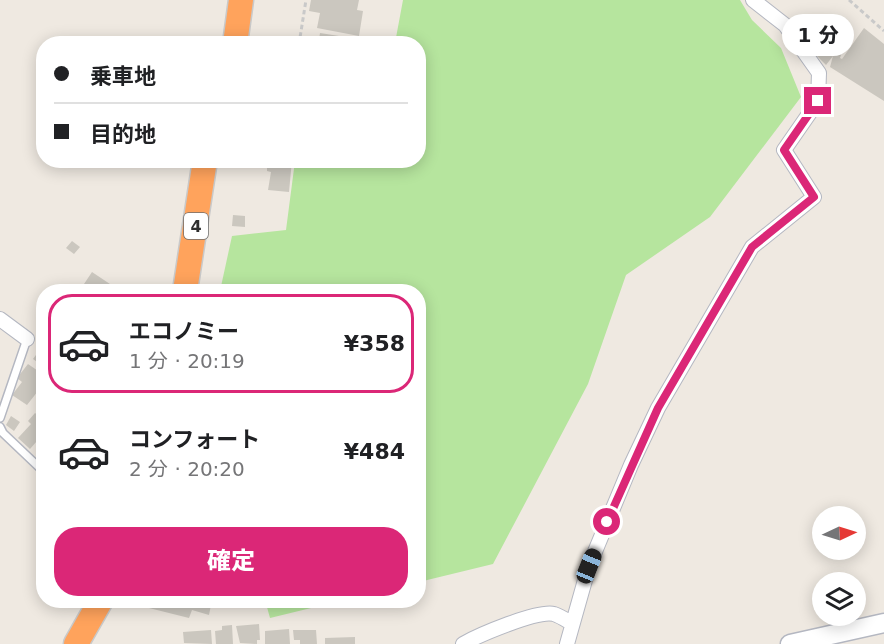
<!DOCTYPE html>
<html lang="ja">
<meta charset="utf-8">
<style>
body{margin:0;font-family:"DejaVu Sans","Noto Sans JP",sans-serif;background:#f2f2f2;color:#202124;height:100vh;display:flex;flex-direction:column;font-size:22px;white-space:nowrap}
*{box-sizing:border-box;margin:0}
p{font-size:20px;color:#757577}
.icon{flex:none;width:33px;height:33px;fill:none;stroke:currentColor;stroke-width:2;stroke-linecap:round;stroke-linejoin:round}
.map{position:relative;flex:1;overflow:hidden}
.side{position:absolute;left:36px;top:284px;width:390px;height:324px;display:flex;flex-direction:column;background:#fff;border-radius:24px;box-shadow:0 3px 15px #0003}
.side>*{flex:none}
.hud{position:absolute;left:36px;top:36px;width:390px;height:132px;border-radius:24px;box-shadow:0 3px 15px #0003;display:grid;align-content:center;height:132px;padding:0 18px;background:#fff}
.needle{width:39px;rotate:86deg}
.fabs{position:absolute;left:812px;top:506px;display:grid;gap:12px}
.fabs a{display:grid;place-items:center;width:54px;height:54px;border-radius:50%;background:#fff;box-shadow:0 3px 15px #0003;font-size:30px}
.end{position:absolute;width:27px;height:27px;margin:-14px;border:8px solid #db2777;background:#fff;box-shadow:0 0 0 3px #fff}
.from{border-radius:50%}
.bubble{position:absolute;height:42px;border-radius:21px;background:#fff;box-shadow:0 3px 15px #0003;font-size:20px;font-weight:800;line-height:42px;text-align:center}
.car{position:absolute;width:18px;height:36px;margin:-18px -9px;border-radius:8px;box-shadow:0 0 4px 2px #0007;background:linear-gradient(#222 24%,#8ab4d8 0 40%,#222 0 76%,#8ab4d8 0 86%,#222 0)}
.hud b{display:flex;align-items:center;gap:21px;height:57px;font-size:22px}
.hud b+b{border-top:2px solid #e0e0e0}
.hud i{width:15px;height:15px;background:#202124}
ul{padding:10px 0 0;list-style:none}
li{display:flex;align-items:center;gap:18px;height:99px;margin:0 12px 9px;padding:0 6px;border:3px solid transparent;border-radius:24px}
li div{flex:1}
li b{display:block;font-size:22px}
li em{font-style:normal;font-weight:800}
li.current{border-color:#db2777}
li>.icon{width:54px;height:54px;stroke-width:1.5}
.button{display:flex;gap:12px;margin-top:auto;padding:12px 18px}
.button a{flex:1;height:69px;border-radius:24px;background:#db2777;color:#fff;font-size:24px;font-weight:800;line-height:69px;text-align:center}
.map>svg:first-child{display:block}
.green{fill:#b6e59e}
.building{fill:#cbc7bf}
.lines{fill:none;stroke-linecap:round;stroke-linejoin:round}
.lane-casing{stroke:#b4b7c1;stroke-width:10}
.street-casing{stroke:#b4b7c1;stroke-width:16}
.secondary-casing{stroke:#b4b7c1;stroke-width:21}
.highway-casing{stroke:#c9c9c9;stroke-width:27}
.path{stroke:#c9c9c9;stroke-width:3;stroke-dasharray:4.5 3;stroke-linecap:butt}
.lane{stroke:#fff;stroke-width:7}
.street{stroke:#fff;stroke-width:14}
.secondary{stroke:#fff;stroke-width:18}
.highway{stroke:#ffa35c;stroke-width:24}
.route{stroke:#db2777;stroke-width:8}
.labels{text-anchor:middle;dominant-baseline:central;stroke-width:5;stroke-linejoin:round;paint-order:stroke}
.shield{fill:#fff;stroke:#6d6d6d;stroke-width:1.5}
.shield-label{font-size:16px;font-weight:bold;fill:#2e2e2e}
</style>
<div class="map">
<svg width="884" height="644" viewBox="0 0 884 644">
<rect width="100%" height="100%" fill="#efe9e1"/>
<path class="green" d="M403,0H740L752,20L781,48L801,97L710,217L626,275L588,384L493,564L419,582L418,291H220L232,236L286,230L295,161L418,160V44L395,43Z
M265,600H344L270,618Z"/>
<path class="building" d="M311,0H359L357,10L363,11L359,36L317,28L320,13L309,11Z
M864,28L884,44V101L830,67L833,56L826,65L805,44L811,33L833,50L837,45L843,49L840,58L842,59Z
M320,33L358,39L357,44H310L311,38L319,39Z
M284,160H292L289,192L268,190L271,172L267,171V161L284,162Z
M233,215L245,216V227L232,226Z
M72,241L80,247L74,254L66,248Z
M92,272L110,284L105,291H87L82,287Z
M44,344V367L33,359Z
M28,364L44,375V395L38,391L27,405L12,395L22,382L17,378Z
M35,413L44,420V433L30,449L18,438L31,424L28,421Z
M11,416L20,422L14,431L6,425Z
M146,600H212L209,615L192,610L189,618L145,607Z
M259,624L260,640H257V644L240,643L236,626Z
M232,625L233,644H216L215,631L222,630V626Z
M289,629L290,644H265V631Z
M211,630L212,644L184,643L183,632Z
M293,630H316L317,644H300V640H294Z
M355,637V644H325V638Z"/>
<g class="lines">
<g class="lane-casing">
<path id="lane" d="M0,418L27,339
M0,427L3,433L44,472"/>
</g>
<g class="street-casing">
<path id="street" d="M0,319L27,339
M463,644C479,635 537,610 554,614C560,616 566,620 571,623
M567,644L589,566L631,465L658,408L752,247L814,197L784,150L818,101L819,73L785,25L753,0"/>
</g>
<g class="secondary-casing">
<path id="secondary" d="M790,644L884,623"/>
</g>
<g class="highway-casing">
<path id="highway" d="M235,44L241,0
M185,291L205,160
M76,644L101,600"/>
</g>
<path class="path" d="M849,0L884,31
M299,44L306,0"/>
<use href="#lane" class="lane"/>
<use href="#street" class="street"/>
<use href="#secondary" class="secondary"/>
<use href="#highway" class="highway"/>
</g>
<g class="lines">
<path class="route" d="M607,522L658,408L752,247L814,197L784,150L818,101"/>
</g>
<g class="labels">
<rect class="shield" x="184" y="213" width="24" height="26" rx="4.5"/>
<g class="shield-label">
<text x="196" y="226">4</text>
</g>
</g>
</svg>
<div class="fabs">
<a><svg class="needle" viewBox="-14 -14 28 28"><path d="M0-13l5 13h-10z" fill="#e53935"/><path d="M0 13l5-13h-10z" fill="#757577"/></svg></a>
<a><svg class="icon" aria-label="layers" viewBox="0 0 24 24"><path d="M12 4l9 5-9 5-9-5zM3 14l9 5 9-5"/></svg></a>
</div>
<i class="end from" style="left:607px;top:522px"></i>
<i class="end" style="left:818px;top:101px"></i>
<div class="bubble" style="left:782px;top:14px;width:72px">1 分</div>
<i class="car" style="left:589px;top:566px;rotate:22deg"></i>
<div class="hud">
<b><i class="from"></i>乗車地</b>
<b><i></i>目的地</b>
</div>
<section class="side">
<ul>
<li class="current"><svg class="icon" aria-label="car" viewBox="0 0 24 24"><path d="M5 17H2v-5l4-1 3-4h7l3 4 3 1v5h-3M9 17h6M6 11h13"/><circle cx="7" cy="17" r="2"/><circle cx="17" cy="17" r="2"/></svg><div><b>エコノミー</b><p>1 分 · 20:19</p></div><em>¥358</em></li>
<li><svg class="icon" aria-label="car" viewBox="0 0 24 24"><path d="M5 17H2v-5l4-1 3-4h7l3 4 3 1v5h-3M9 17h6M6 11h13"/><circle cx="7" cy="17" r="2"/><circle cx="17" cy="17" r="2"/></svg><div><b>コンフォート</b><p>2 分 · 20:20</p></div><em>¥484</em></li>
</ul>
<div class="button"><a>確定</a></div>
</section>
</div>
